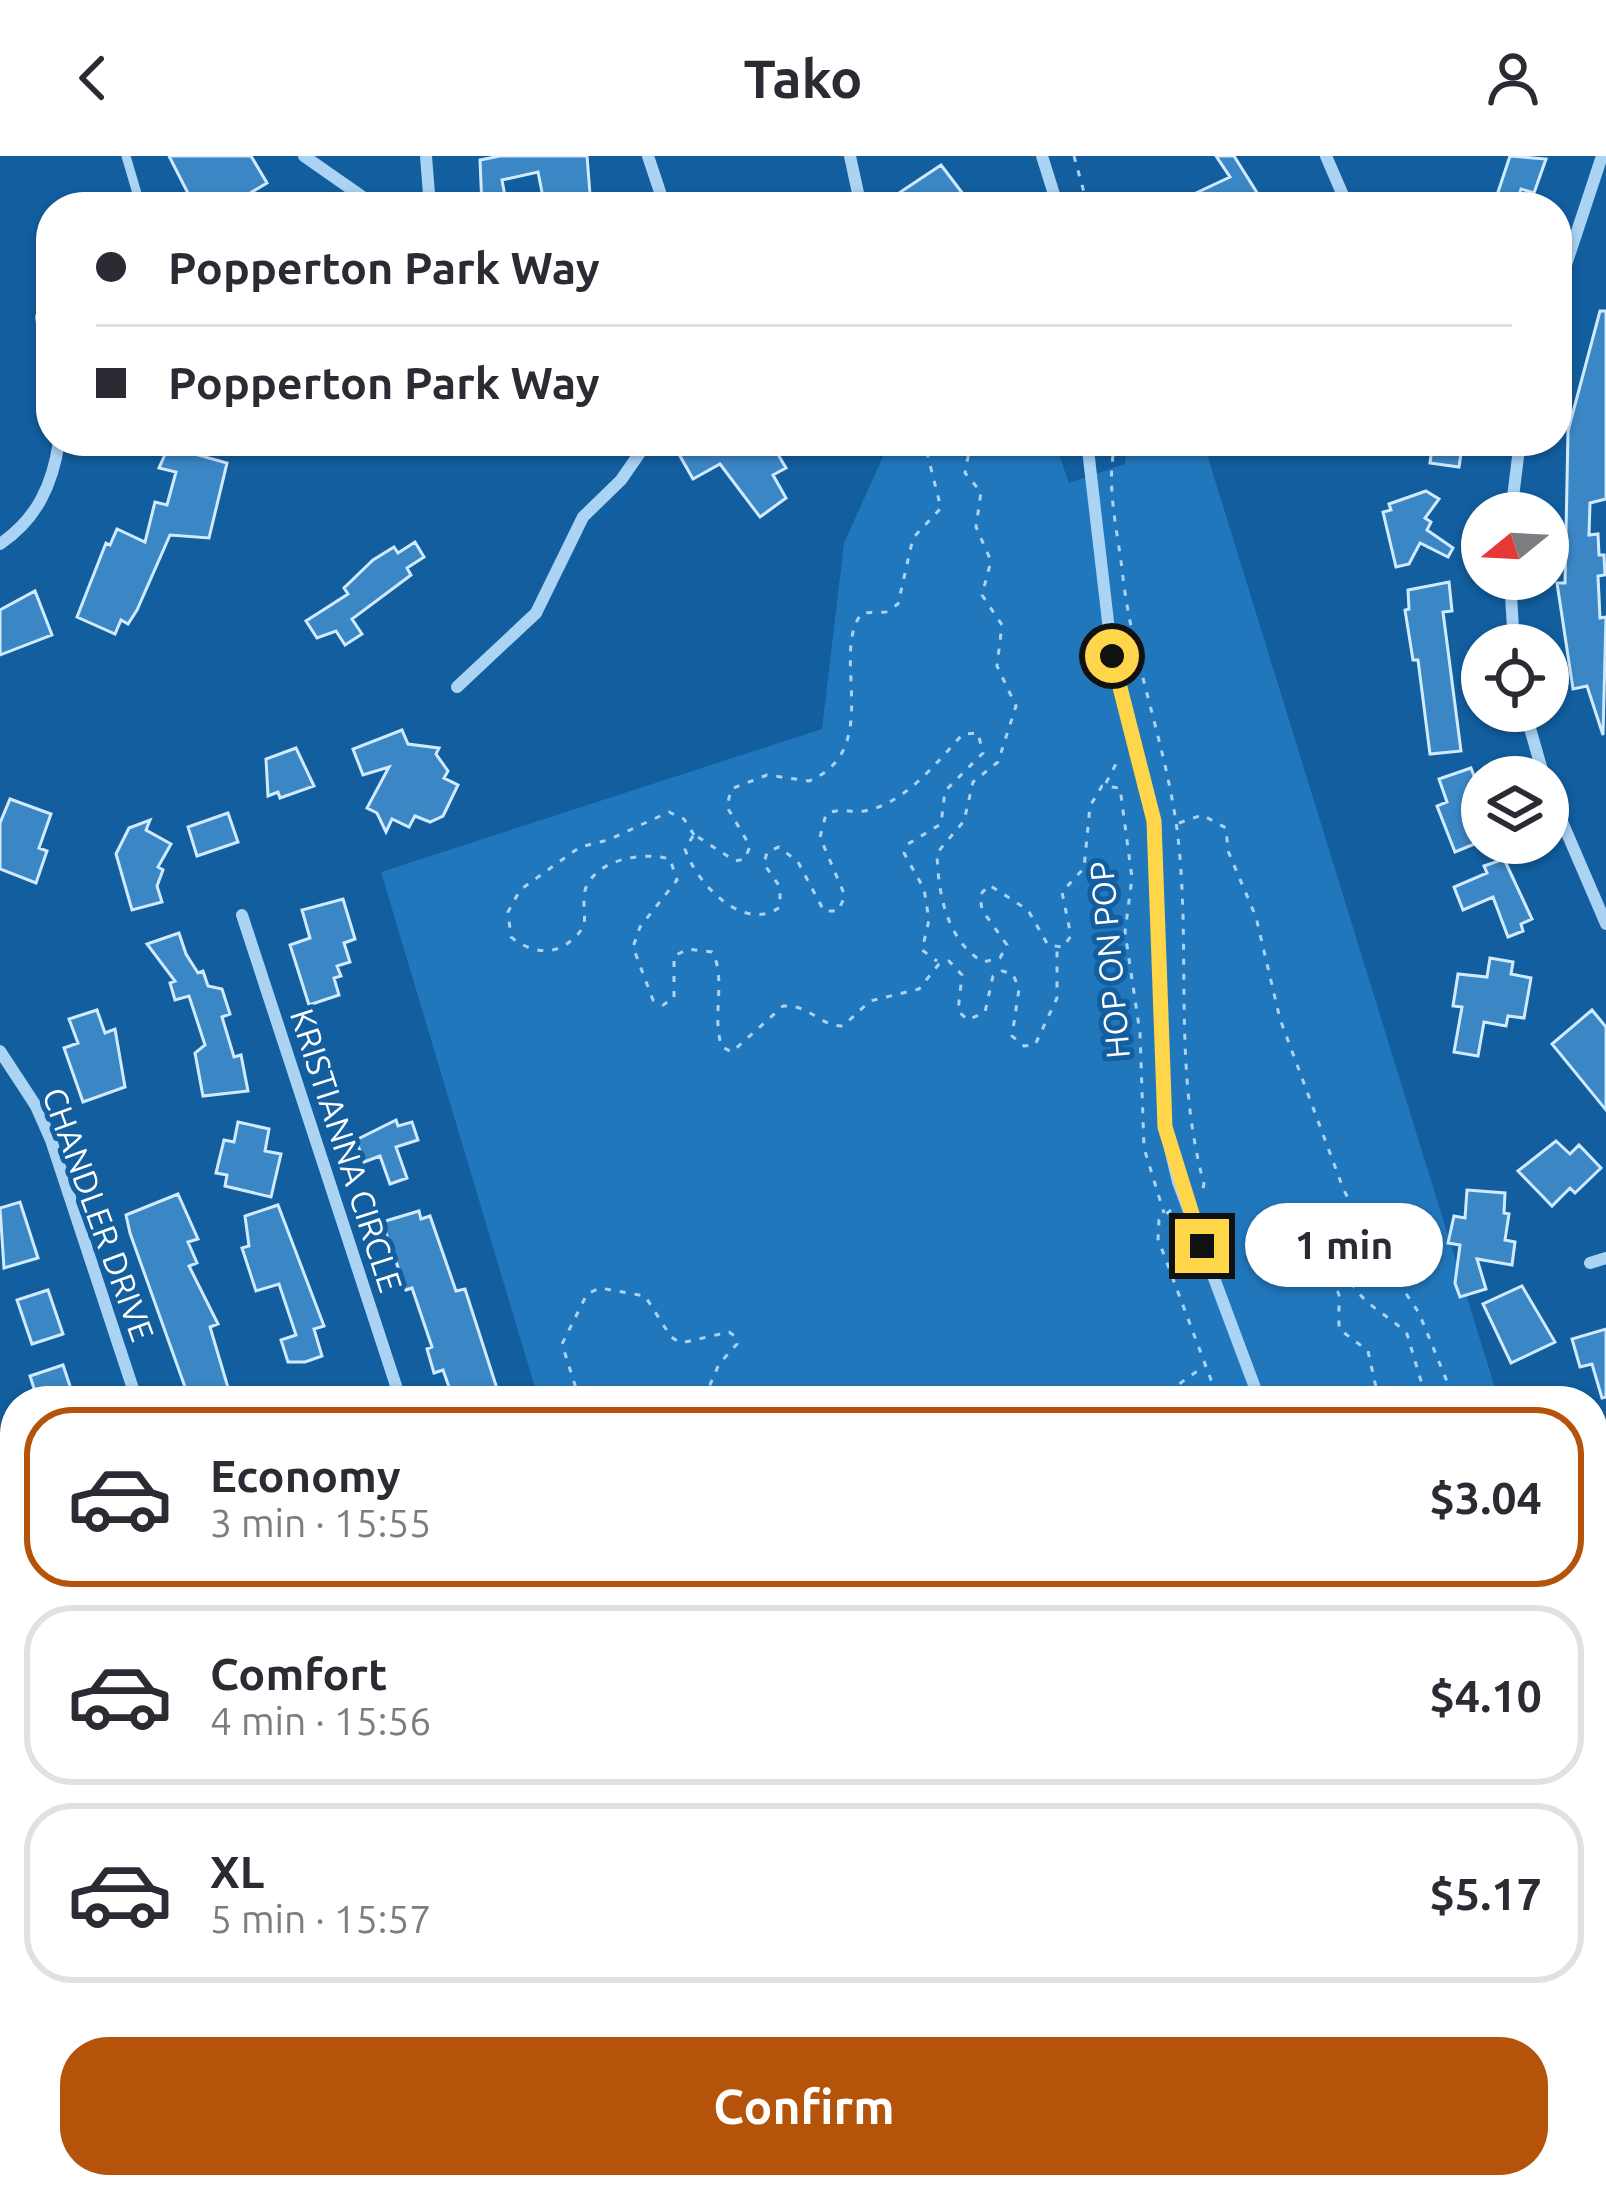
<!DOCTYPE html>
<meta charset="utf-8">
<style>
body{margin:0;font-family:Ubuntu,sans-serif;background:#f2f2f3;color:#2b2b33;height:100vh;display:flex;flex-direction:column;font-size:45px;white-space:nowrap}
*{box-sizing:border-box;margin:0}
p{font-size:39px;color:#7c7c81}
.icon{flex:none;width:66px;height:66px;fill:none;stroke:currentColor;stroke-width:2;stroke-linecap:round;stroke-linejoin:round}
.map{position:relative;flex:1;overflow:hidden}
.sheet{position:absolute;left:0px;top:1230px;width:1608px;height:813px;display:flex;flex-direction:column;background:#fff;border-radius:48px 48px 0 0;box-shadow:0 3px 9px #0004}
.sheet>*{flex:none}
.guide{position:absolute;left:36px;top:36px;width:1536px;height:264px;border-radius:48px;box-shadow:0 3px 9px #0004;display:grid;align-content:center;height:264px;padding:0 60px;background:#fff}
.needle{width:78px;rotate:252deg}
.fabs{position:absolute;left:1461px;top:336px;display:grid;gap:24px}
.fabs a{display:grid;place-items:center;width:108px;height:108px;border-radius:50%;background:#fff;box-shadow:0 3px 9px #0004;font-size:60px}
.end{position:absolute;width:54px;height:54px;margin:-27px;border:15px solid #ffd54a;background:#111;box-shadow:0 0 0 6px #111}
.from{border-radius:50%}
.bubble{position:absolute;height:84px;border-radius:42px;background:#fff;box-shadow:0 3px 9px #0004;font-size:39px;font-weight:700;line-height:84px;text-align:center}
.guide b{display:flex;align-items:center;gap:42px;height:114px;font-size:45px}
.guide b+b{border-top:3px solid #e1e1e2}
.guide i{width:30px;height:30px;background:#2b2b33}
ul{padding:21px 0 0;list-style:none}
li{display:flex;align-items:center;gap:36px;height:180px;margin:0 24px 18px;padding:0 36px;border:6px solid #e1e1e2;border-radius:48px}
li div{flex:1}
li b{display:block;font-size:45px}
li em{font-style:normal;font-weight:700}
li.active{border-color:#b45309}
li>.icon{width:108px;height:108px;stroke-width:1.5}
.primary-button{display:flex;gap:24px;margin-top:auto;padding:24px 60px}
.primary-button a{flex:1;height:138px;border-radius:48px;background:#b45309;color:#fff;font-size:48px;font-weight:700;line-height:138px;text-align:center}
header{display:flex;justify-content:space-between;align-items:center;height:156px;padding:0 60px;background:#fff;font-size:54px;font-weight:700}
.map>svg:first-child{display:block}
.green{fill:#2177bc}
.building{fill:#3b87c6;stroke:#d2eafe;stroke-width:3}
.lines{fill:none;stroke-linecap:round;stroke-linejoin:round}
.path{stroke:#aad3f4;stroke-width:3;stroke-dasharray:6 9;stroke-linecap:butt}
.lane{stroke:#aad3f4;stroke-width:9}
.street{stroke:#aad3f4;stroke-width:12}
.route{stroke:#ffd54a;stroke-width:15}
.labels{text-anchor:middle;dominant-baseline:central;stroke-width:10;stroke-linejoin:round;paint-order:stroke}
.street-label{font-size:33px;fill:#fff;stroke:#125e9f}
</style>
<header><svg class="icon" aria-label="back" viewBox="0 0 24 24"><path d="M15 5l-7 7 7 7"/></svg>Tako<svg class="icon" aria-label="person" viewBox="0 0 24 24"><circle cx="12" cy="8" r="4"/><path d="M4 21q1-7 8-7t8 7"/></svg></header>
<div class="map">
<svg width="1606" height="2042" viewBox="0 0 1606 2042">
<rect width="100%" height="100%" fill="#125e9f"/>
<path class="green" d="M890,285H1054L1069,327L1125,308L1127,285H1203L1499,1245H539L381,716L822,573L844,387Z
M1593,1550L1606,1592V1648L1593,1640Z
M1593,1646L1606,1659V1701L1593,1700Z
M1606,1857V2042H1600L1593,1859Z
M403,2028H762L769,2042H406Z
M954,2028H1283L1284,2042H961Z"/>
<path class="building" d="M169,0H251L267,27L240,43L245,51H195Z
M500,0H587L591,51H545L538,16L502,24L507,51H482L480,4Z
M1216,0H1234L1266,51H1199L1194,38L1230,21Z
M1510,0L1546,3L1534,37L1521,33L1517,46L1497,39Z
M941,9L973,51H878Z
M1600,155H1606V343L1590,347L1589,379L1598,378L1599,399H1604L1605,419L1598,420L1600,462L1606,461L1603,579L1587,530L1573,533L1557,427H1565L1568,275Z
M171,285H194L191,297L227,307L209,382L170,379L137,454L128,468L121,464L115,478L77,461L106,387L110,389L117,373L145,386L155,346L167,349L176,316L159,312Z
M708,285L773,290L786,312L773,319L786,342L760,361L720,308L693,323L680,300Z
M1433,285H1463L1459,311L1430,307Z
M1426,335L1439,343L1425,362L1431,366L1427,374L1453,392L1448,401L1420,387L1409,408L1396,411L1383,356L1391,354L1389,348Z
M415,386L424,401L407,412L411,419L352,463L362,478L345,489L336,475L317,482L306,465L348,438L344,432L373,404L394,391L398,397Z
M1449,426L1452,455L1443,456L1461,595L1430,598L1418,504H1413L1405,454L1409,453L1408,434Z
M35,435L52,479L0,499V454Z
M402,574L408,588L439,592L436,598L448,615L444,622L458,629L443,660L430,666L415,660L409,671L392,663L386,676L377,657L367,652L389,611L363,619L353,593Z
M296,592L314,630L280,642L278,636L268,640L266,603Z
M1471,612L1482,640V685L1455,696L1437,650L1447,646L1439,623Z
M10,643L51,658L39,692L47,695L36,727L0,713V667Z
M228,657L238,686L197,700L188,671Z
M150,664L146,674L171,688L158,711L163,714L157,730L162,746L132,754L116,698L129,672Z
M1504,703L1532,763L1521,768L1523,775L1508,781L1493,741L1463,754L1454,731L1487,717L1484,710Z
M343,743L355,783L344,787L350,806L337,810L341,820L334,822L339,839L309,849L290,789L310,782L302,754Z
M179,777L186,798L198,817L203,815L208,830L222,833L230,858L222,861L234,901L241,899L248,935L203,940L195,897L205,889L189,840L175,844L170,827L175,825L147,788Z
M1490,802L1513,806L1511,818L1531,822L1524,862L1508,860L1506,870L1484,866L1478,900L1454,896L1462,851L1453,850L1458,818L1487,821Z
M97,854L105,877L115,873L125,931L83,946L64,892L78,887L69,863Z
M1592,854L1606,871V954L1552,888Z
M396,964L398,970L412,966L418,984L396,991L407,1022L390,1028L380,1000L364,1006L356,984Z
M238,966L269,973L265,995L281,998L271,1041L225,1030L227,1019L216,1017L224,984L234,986Z
M1556,985L1570,998L1579,989L1601,1012L1575,1037L1570,1032L1552,1050L1518,1015Z
M1467,1034L1505,1037L1504,1057L1509,1058L1505,1084L1515,1086L1512,1109L1477,1103L1486,1133L1460,1141L1455,1127L1460,1089L1448,1087L1454,1060L1465,1062Z
M178,1038L198,1083L188,1086L197,1107L189,1110L218,1168L210,1171L232,1245H190L130,1077L126,1059Z
M20,1046L38,1102L4,1112L0,1052Z
M278,1049L324,1170L314,1173L322,1200L305,1206H288L281,1184L296,1179L279,1128L256,1135L242,1092L249,1090L245,1060Z
M419,1055L421,1063L430,1060L456,1135L465,1133L501,1245H454L443,1214L434,1217L427,1193L432,1191L412,1132L406,1134L382,1066Z
M1522,1130L1555,1186L1511,1207L1483,1148Z
M48,1134L63,1178L32,1188L17,1144Z
M1606,1173V1241L1602,1242L1592,1208L1580,1211L1572,1183Z
M63,1209L75,1245H38L30,1220Z
M15,1592V1650L0,1652V1595Z
M15,1791V1864L0,1866V1794Z
M15,1909V1998L0,2001V1912Z"/>
<g class="lines">
<path class="path" d="M1074,0L1088,51
M971,285L965,317L981,336L976,371L991,405L982,439L1002,469L997,510L1016,550L998,606L973,626L964,665L937,697C938,736 946,784 983,806L1000,802L1007,789L982,754L980,739L989,729L1028,754L1048,789L1063,791L1071,780L1062,736L1084,712L1090,650L1102,630L1120,632L1132,722L1125,776L1140,877L1144,992L1164,1057
M1116,285C1105,325 1117,372 1122,413C1131,501 1165,585 1177,673C1192,792 1172,910 1204,1028L1201,1040
M1106,627L1118,604
M1179,667L1202,659L1226,672L1228,695L1256,761L1280,863L1343,1032L1364,1075L1419,1157L1455,1245
M694,679L684,663L669,656L608,684L580,691L520,734L508,756L511,781C537,802 565,799 584,770C586,757 581,741 587,729C601,702 644,696 670,703L677,724L640,771L633,791L653,844L663,849L674,842V800L688,793L712,796C727,821 711,862 722,891L732,896L783,850C809,848 821,871 843,870L870,845L919,833L939,808L949,805L962,819L958,855L968,864L985,856L993,820L1002,815L1013,818L1019,833L1012,880L1024,890L1035,889L1057,842V793
M693,680L685,693C696,727 744,778 780,751V731L764,708L767,696L779,691L798,706L824,755H838L845,740L820,681L826,658C840,651 850,657 864,655C905,648 936,607 963,578L978,577L983,597L945,635L941,668L908,688L904,697L924,733L929,764L922,794L937,805
M698,681L735,705L745,703L750,690L727,651L731,633L767,619L809,625C885,593 829,498 862,457L886,456L898,448L913,382L941,352L924,285
M1171,1054L1159,1064L1158,1083L1219,1245
M580,1245L562,1188L587,1138L600,1132L645,1140L671,1181L681,1187L729,1176L736,1181L737,1188L719,1208L703,1245
M1069,1245H1079
M1155,1245L1206,1209
M1379,1245L1368,1195L1339,1173V1139L1315,1076L1324,1061L1338,1064C1349,1083 1342,1103 1350,1123C1361,1149 1390,1159 1407,1178L1427,1245
M1593,1640L1606,1653
M1241,2042L1242,2028"/>
<path class="lane" d="M126,0L141,51
M1354,2028V2042
M1417,2028V2042
M1511,2028V2042
M1553,2028L1554,2042
M1462,2042V2028
M1587,2042V2028"/>
<path class="street" d="M304,0L377,51
M426,0L430,51
M648,0L665,51
M850,0L861,51
M1042,0L1058,51
M1326,0L1348,51
M1557,136L1602,0
M41,161L51,225
M1087,285L1112,500L1153,665L1165,971L1178,1026L1260,1245
M1511,357L1520,285
M0,388C37,363 53,328 59,285
M1510,423L1514,489
M457,531L536,457L583,361L621,324L648,285
M1525,555L1544,621
M1548,633L1606,768
M242,759L401,1245
M0,895L36,950L51,984L137,1245
M1590,1107L1606,1102
M229,2028L232,2042
M926,2028L933,2042
M1295,2028L1296,2042"/>
</g>
<g class="lines">
<path class="route" d="M1112,500L1154,665L1165,971L1202,1090"/>
</g>
<g class="labels">
<g class="street-label">
<text transform="translate(1109 804) rotate(-95)">HOP ON POP</text>
<text transform="translate(347 994) rotate(72)">KRISTIANNA CIRCLE</text>
<text transform="translate(99 1058) rotate(70)">CHANDLER DRIVE</text>
</g>
</g>
</svg>
<div class="fabs">
<a><svg class="needle" viewBox="-14 -14 28 28"><path d="M0-13l5 13h-10z" fill="#e53935"/><path d="M0 13l5-13h-10z" fill="#7c7c81"/></svg></a>
<a><svg class="icon" aria-label="locate" viewBox="0 0 24 24"><circle cx="12" cy="12" r="6"/><path d="M12 2v4M12 18v4M2 12h4M18 12h4"/></svg></a>
<a><svg class="icon" aria-label="layers" viewBox="0 0 24 24"><path d="M12 4l9 5-9 5-9-5zM3 14l9 5 9-5"/></svg></a>
</div>
<i class="end from" style="left:1112px;top:500px"></i>
<i class="end" style="left:1202px;top:1090px"></i>
<div class="bubble" style="left:1245px;top:1047px;width:198px">1 min</div>
<div class="guide">
<b><i class="from"></i>Popperton Park Way</b>
<b><i></i>Popperton Park Way</b>
</div>
<section class="sheet">
<ul>
<li class="active"><svg class="icon" aria-label="car" viewBox="0 0 24 24"><path d="M5 17H2v-5l4-1 3-4h7l3 4 3 1v5h-3M9 17h6M6 11h13"/><circle cx="7" cy="17" r="2"/><circle cx="17" cy="17" r="2"/></svg><div><b>Economy</b><p>3 min · 15:55</p></div><em>$3.04</em></li>
<li><svg class="icon" aria-label="car" viewBox="0 0 24 24"><path d="M5 17H2v-5l4-1 3-4h7l3 4 3 1v5h-3M9 17h6M6 11h13"/><circle cx="7" cy="17" r="2"/><circle cx="17" cy="17" r="2"/></svg><div><b>Comfort</b><p>4 min · 15:56</p></div><em>$4.10</em></li>
<li><svg class="icon" aria-label="car" viewBox="0 0 24 24"><path d="M5 17H2v-5l4-1 3-4h7l3 4 3 1v5h-3M9 17h6M6 11h13"/><circle cx="7" cy="17" r="2"/><circle cx="17" cy="17" r="2"/></svg><div><b>XL</b><p>5 min · 15:57</p></div><em>$5.17</em></li>
</ul>
<div class="primary-button"><a>Confirm</a></div>
</section>
</div>
